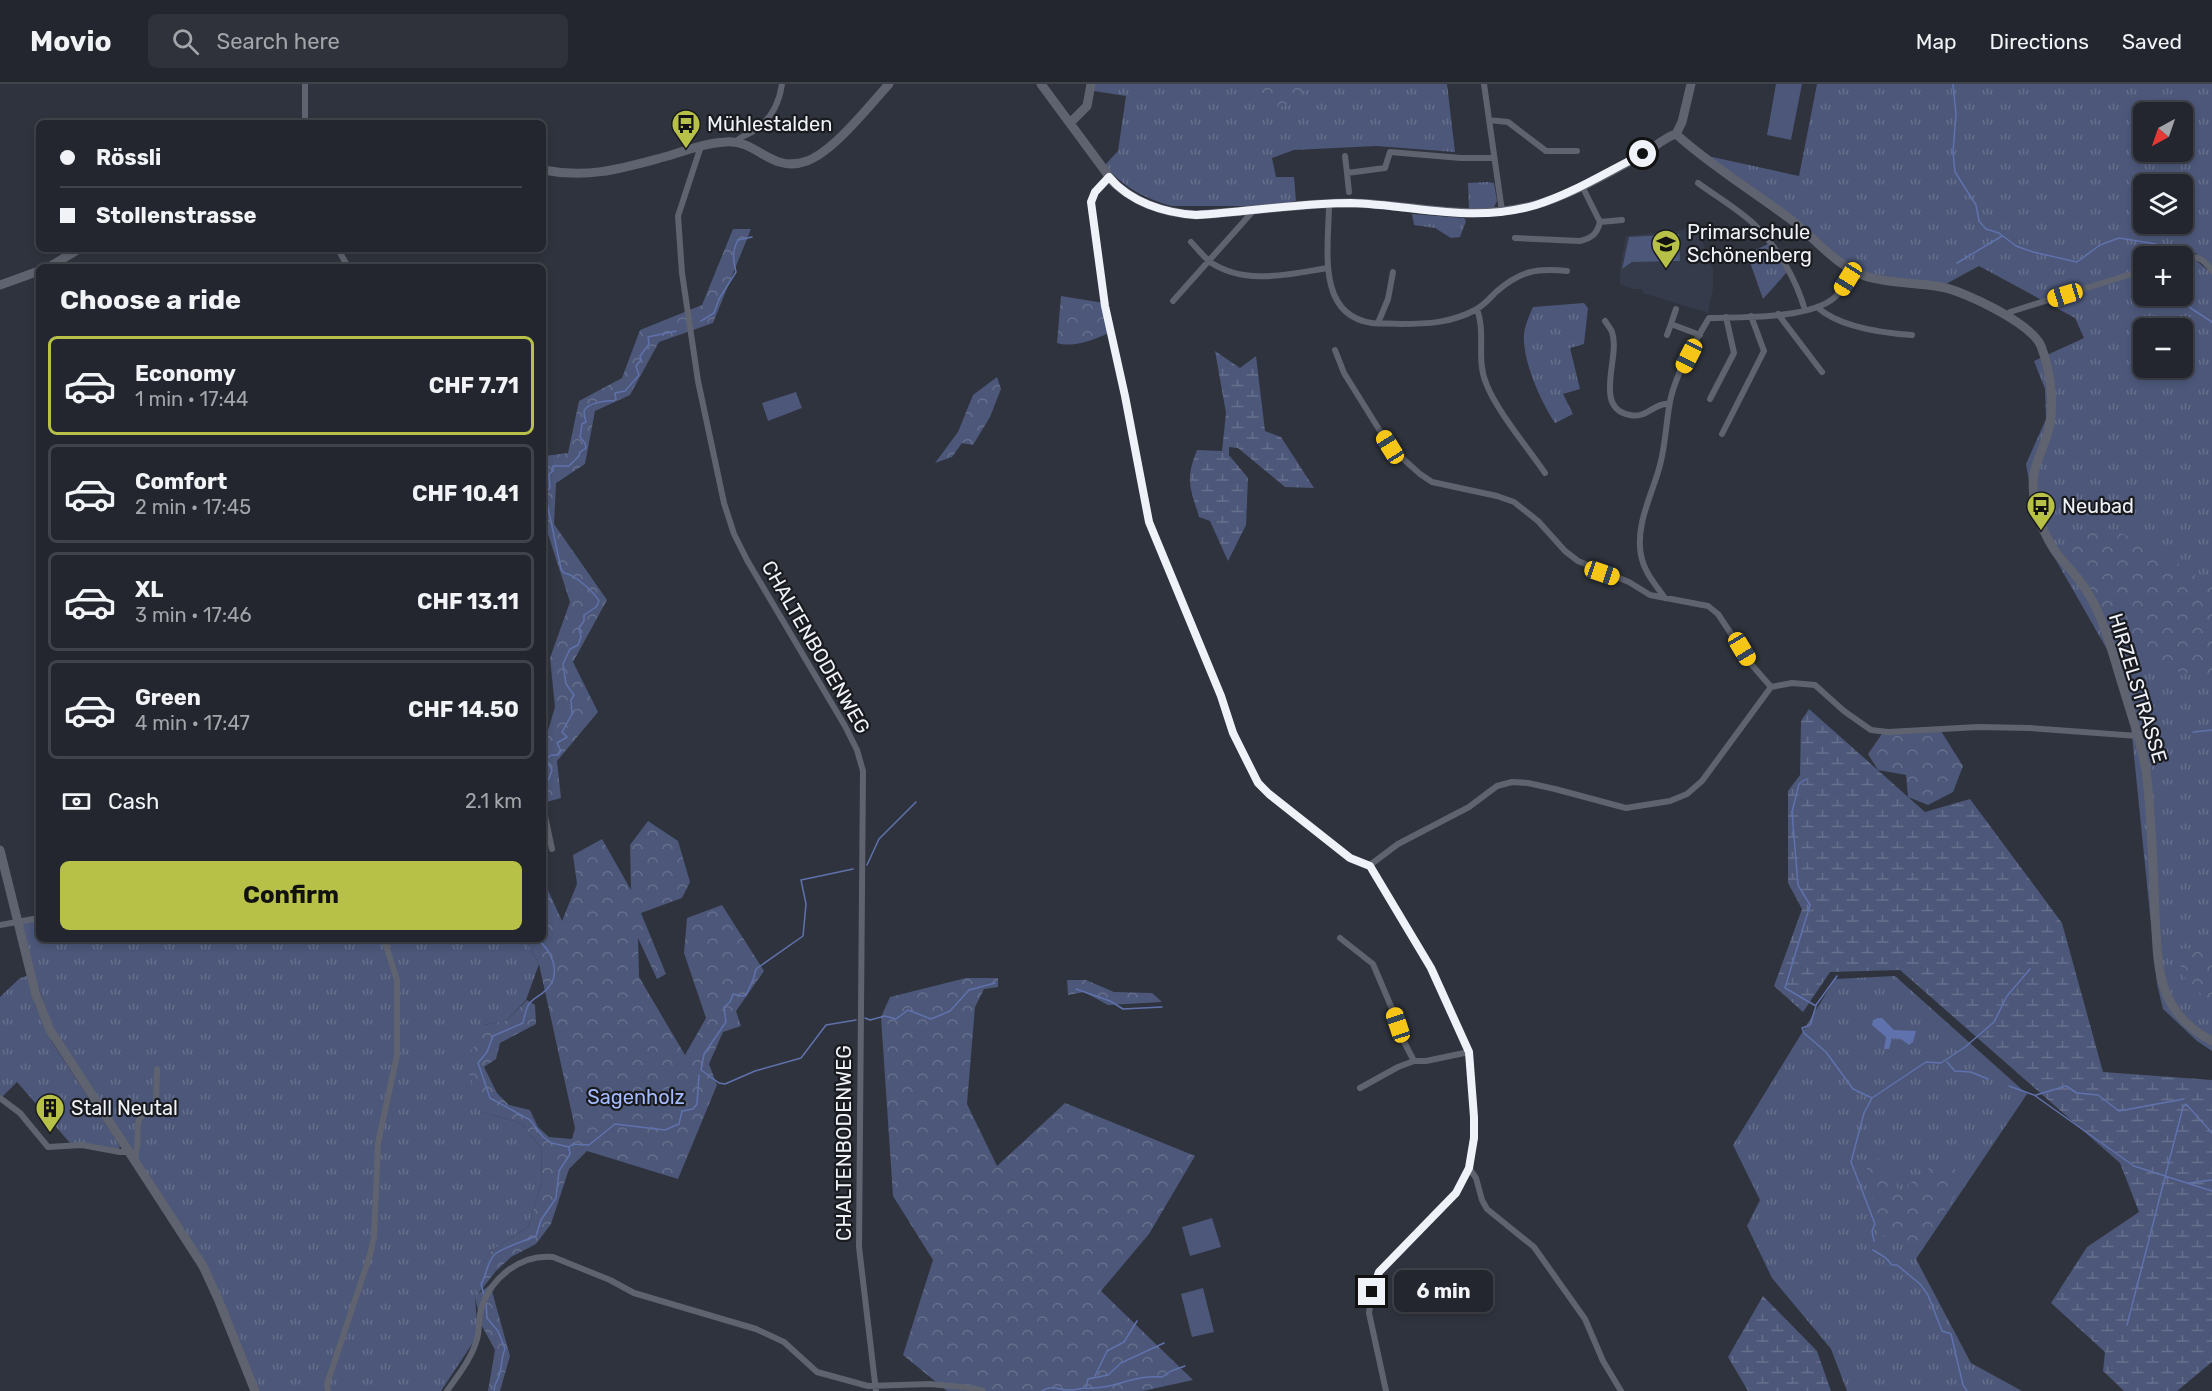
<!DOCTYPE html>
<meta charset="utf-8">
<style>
body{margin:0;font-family:Rubik,sans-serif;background:#2f323a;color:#f1f3f6;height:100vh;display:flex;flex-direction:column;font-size:22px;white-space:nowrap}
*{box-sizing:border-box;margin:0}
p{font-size:20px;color:#a3a5aa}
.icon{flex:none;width:33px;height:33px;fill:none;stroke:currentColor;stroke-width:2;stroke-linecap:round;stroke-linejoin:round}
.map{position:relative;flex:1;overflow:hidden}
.drawer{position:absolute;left:36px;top:180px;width:510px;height:678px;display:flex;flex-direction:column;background:#23262e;border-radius:9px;box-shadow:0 3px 9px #0003,0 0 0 2px #40434a}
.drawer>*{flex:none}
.guide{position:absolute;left:36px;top:36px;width:510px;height:132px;border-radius:9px;box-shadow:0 3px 9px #0003,0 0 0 2px #40434a;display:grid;align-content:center;height:132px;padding:0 24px;background:#23262e}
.needle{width:39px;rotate:220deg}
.buttons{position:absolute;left:2133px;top:18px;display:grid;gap:12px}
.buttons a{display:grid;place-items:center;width:60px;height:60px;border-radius:9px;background:#23262e;box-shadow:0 3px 9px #0003,0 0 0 2px #40434a;font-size:30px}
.end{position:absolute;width:27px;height:27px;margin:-14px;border:8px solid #eff2f9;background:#111;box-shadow:0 0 0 3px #111}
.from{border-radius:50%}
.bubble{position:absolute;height:42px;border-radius:9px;background:#23262e;box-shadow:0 3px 9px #0003,0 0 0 2px #40434a;font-size:20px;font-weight:700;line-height:42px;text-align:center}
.car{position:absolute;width:18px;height:36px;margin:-18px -9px;border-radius:8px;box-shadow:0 0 4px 2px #0007;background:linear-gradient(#f5c518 24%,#345 0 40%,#f5c518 0 76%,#345 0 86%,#f5c518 0)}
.guide b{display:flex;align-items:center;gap:21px;height:57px;font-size:22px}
.guide b+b{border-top:2px solid #40434a}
.guide i{width:15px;height:15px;background:#f1f3f6}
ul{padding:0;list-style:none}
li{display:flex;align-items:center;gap:18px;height:99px;margin:0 12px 9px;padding:0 12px;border:3px solid #40434a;border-radius:9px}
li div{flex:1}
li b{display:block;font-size:22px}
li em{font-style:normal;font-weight:700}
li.current{border-color:#b8c147}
li>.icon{width:54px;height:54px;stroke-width:1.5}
h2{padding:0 24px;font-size:27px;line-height:72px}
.pay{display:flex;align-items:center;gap:15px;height:66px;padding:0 24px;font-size:22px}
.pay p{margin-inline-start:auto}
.action{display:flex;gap:12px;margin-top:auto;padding:12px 24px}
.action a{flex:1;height:69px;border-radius:9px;background:#b8c147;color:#111;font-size:24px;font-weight:700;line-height:69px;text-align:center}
header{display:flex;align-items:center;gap:36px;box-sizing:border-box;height:84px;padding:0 30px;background:#23262e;border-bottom:2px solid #40434a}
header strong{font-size:28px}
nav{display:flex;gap:33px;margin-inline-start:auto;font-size:21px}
.search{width:420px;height:54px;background:#2f323a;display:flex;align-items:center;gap:15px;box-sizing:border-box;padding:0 21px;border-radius:9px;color:#a3a5aa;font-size:22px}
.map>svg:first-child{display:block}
.built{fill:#353b4b}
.grass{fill:url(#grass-tufts);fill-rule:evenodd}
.forest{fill:url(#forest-crowns)}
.wetland{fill:url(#wetland-marsh)}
.green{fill:#4c5779}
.water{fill:#6072ad}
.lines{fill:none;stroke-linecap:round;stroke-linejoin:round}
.stream{stroke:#6072ad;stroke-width:1.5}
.street{stroke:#5f636f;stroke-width:6}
.secondary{stroke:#5f636f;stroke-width:9}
.route{stroke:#eff2f9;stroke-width:8}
.labels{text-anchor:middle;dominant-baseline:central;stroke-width:4.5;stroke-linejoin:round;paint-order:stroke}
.poi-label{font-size:20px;fill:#eff2f9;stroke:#191b1f;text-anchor:start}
.street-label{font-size:20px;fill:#eff2f9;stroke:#191b1f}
.park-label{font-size:20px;fill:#a5bbfe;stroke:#191b1f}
</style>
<header>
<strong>Movio</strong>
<div class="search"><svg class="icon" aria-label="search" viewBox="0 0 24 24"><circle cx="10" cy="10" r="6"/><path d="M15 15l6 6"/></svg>Search here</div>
<nav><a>Map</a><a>Directions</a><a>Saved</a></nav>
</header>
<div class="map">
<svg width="2212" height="1307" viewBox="0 0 2212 1307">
<defs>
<pattern id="grass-tufts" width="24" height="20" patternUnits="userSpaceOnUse" patternTransform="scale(1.5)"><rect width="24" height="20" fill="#4c5779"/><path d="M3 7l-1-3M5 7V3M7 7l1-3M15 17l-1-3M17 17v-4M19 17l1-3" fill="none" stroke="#66708d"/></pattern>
<pattern id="forest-crowns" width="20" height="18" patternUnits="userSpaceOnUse" patternTransform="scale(1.5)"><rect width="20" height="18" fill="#4c5779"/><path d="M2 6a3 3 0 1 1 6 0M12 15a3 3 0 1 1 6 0" fill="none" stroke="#66708d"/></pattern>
<pattern id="wetland-marsh" width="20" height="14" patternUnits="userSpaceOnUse" patternTransform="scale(1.5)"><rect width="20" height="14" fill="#4c5779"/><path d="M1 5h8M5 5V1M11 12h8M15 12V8" fill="none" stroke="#66708d"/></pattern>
</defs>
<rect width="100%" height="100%" fill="#2f333d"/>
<path class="built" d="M1695,140L1713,185V204L1708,229L1643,209L1642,205H1633L1620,200V184L1626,152L1682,146Z"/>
<path class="grass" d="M1093,0H1447L1455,68L1376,62L1294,66L1272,74L1276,93H1294L1296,117L1270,122H1172C1146,115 1122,103 1105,81L1118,67L1126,12L1094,7Z
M1817,0H2212V967L2197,957L2163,925L2157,900L2131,642L2108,567L2037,443L2026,380L2046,335L2045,305L2034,277L2084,254L2075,234L1979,182L1944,201L1852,187L1703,71L1799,92ZM2144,28H2182V68H2144ZM2144,100H2182V140H2144ZM2196,169L2211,189L2191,172L2183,174L2182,212H2144V172L2183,173ZM2144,244H2182V284H2144Z
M1487,98L1494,99L1497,117L1494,123L1489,125L1469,126L1468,99Z
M1412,130L1464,134L1466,137L1460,153L1451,154L1435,144L1414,141Z
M1768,160L1787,188L1763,215L1747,170Z
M1584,219L1588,224L1584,260L1570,264L1580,305L1563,310L1573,330L1555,339C1541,318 1522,276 1524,250C1525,241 1529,232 1533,223Z
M39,833V855H525L539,880L526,916L507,936L484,941L481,1028L521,1039L541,1064L542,1099L528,1143L491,1167L477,1190L475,1214L478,1251L441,1307H258L219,1217L51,942L18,839Z
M27,892L35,921L52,958L111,1048L120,1063L118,1066L70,1059L17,998L3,1012L0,1011V913L20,894Z
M1895,892L2027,1010L1916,1175L1971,1279L2022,1307H1847L1831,1265L1772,1194L1747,1142L1760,1116L1733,1061L1835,895Z"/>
<path class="forest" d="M1271,0H1310L1295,16L1274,26L1249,15V3Z
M733,145H751L713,239L659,258L630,311L595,327L585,380L556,399L554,440L607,516L573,578L598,628L557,677L561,714L543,719V663L555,623L550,574L570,518L546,444L545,372L568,369L579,317L622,294L640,246L702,221Z
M1061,212L1104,219L1109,249C1094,256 1073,264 1057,259Z
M997,293L1001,305L990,333L973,361L962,359L952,373L935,379L958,348L973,311Z
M2097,440L2153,462L2212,503V591L2162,586L2108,546L2066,473Z
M1939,644L1963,682L1953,708L1928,721L1908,713L1906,691L1878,686L1868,670L1884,647Z
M648,737L678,757L690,798L682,814L641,829L666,890L657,895L638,854L639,893L685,971L706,934L684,869L687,834L722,821L764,887L736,927L741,942L723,948L709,980L717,1001L678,1095L587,1067L569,1085L551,1140L536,1160L511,1173L496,1187L478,1210L500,1193L492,1207L510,1272L500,1307H488L495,1266L482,1242L475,1214L476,1190L491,1167L528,1143L542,1099L541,1064L521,1039L481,1028L466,979L484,941L507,936L527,916L535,921L536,940L500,959L496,975L484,983L497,1009L509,1021L530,1026L538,1043L549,1053L572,1055L575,1044L539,880L525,855H543V795L562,837L577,800L573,771L602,755L631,806L630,761Z
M2212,864V920L2186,896L2174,865Z
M966,894H998V903L984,905L975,923L967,1020L997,1082L1065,1019L1195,1072L1149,1150L1101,1207L1193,1296L1143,1307H947L903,1271L933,1176L893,1112L881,933L890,913Z
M1067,896H1086L1114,908L1152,909L1162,918L1108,921L1084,908L1068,911Z
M1884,1072L1899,1108L1941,1075L1967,1094L1922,1161L1879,1151L1866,1080Z"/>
<path class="wetland" d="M1215,267L1240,284L1256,272L1265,347L1281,353L1314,404L1285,403L1238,364L1229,363V371L1248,394L1246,441L1228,477L1210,437L1199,433C1190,403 1185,396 1197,366L1222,367L1226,329Z
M1809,625L1925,728L1970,715L2062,839L2103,988L2212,996V1278L2177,1307H2124L2103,1287L2105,1268L2051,1219L2087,1163L2139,1128L2120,1079L1900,886L1830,888L1803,928L1774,902L1802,825L1788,799V707L1800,691L1801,637Z
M1763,1212L1817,1267L1831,1307H1748L1728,1273Z"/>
<path class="green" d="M1776,0H1802L1791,56L1767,51Z
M1679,150L1680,177L1632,178L1622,185L1629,153Z
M796,308L802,324L768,337L762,319Z
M1212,1134L1221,1163L1190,1172L1182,1143Z
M1203,1204L1214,1248L1192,1253L1181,1210Z"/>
<path class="water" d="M1878,934H1882L1894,946L1916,947L1913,958L1909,961L1901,955L1892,954L1889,965H1884L1886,953L1872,941L1873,936Z"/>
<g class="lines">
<path class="stream" d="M1953,0L1956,30L1953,68L1955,88L1976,121L1979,137L1986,145L1999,149L2016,162L2033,168L2077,178L2100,161L2119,154L2156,160L2162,167L2164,172
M1957,179L2002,152
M2182,211L2189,223L2212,238
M701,237L714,229L719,215L736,188C733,176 732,167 738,156L752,153
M2193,648L2212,646
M1806,695L1799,700L1792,728L1798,801L1810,821L1785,904L1816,922L1810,941L1802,944L1804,949L1826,968L1853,1005L1872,1014
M543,701L549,695L552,686L546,675L551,671H558L561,667L557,659L567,653L562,648L572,630L571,616L574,611L566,600L563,580L570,565L578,561L581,553L579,544L584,537V531L596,523L599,517C594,508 574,490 564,489L561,485L545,409L550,404L549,390L553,387V382H569L579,372L580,368L586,364L585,359L580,353L582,340L586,338C585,336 584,329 584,327C587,319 607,316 614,317L616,315L615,309L625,307L639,291L636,282L641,276L640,272L649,260L648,253L676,247
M867,781L879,755L916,718
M853,785L801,796L806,820L803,852L756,885L753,896L746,911L742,912L733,910L730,918L724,923L726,938L704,970L701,986L719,999L725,1000L755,987L801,974L826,941L856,936
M536,855C552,865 562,890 547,905C542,911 533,914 529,920C526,925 524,934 523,939L493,952L487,968L478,979L490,1014L530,1036L543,1053L552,1059L569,1063
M1076,905L1110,917L1123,925L1162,923
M1816,921L1837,892
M865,934L870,936L885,932L896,935L908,926L931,935L950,927L969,906L995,899
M1947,978L1955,987L1971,988L1988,995
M2009,1002L2034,1011L2134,1082L2212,1107
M2036,1011L2066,1002L2077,1009L2098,1011L2119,1027L2184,1015
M569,1063L573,1060L589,1061L615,1040L665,1046L679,1040L682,1027L693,1025L697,1020L699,991
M2189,1099L2212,1096
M1874,1157L1872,1147L1875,1140L1851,1078L1864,1029L1872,1014L1926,978L1941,979L1965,963L1994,938L2007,912L2030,885
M1873,1166L1886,1174L1892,1181H1897L1920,1200L1928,1211L1942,1247L1951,1250L1963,1301L1967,1307
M484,1211L481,1200C487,1191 487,1177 495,1170C504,1163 525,1157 536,1152L541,1136L556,1114L559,1087L570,1070L569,1064
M486,1219L487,1234L498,1247L505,1265C501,1274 502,1283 499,1292C497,1298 494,1300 494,1307
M2127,1241L2183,1023L2186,1020L2212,1049
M1095,1292L1107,1267L1124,1258L1137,1237
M1086,1304C1113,1306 1134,1290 1162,1293L1171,1287L1185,1282
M1042,1307C1052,1300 1060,1307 1071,1306C1076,1306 1081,1304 1086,1304L1088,1295L1108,1291L1121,1279L1164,1259"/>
<path class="street" d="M305,0V39
M1484,0L1502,127
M1489,36L1508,38L1546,67H1577
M736,58C740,53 746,51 752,48C771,37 779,20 782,0
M701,62L678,132L682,189L698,297L724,419L734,450L747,476L845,642L857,666L863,687L859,1163L876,1307
M1345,72L1347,89L1385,84L1390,68L1461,74H1494
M1347,89L1349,108
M1109,93L1095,108L1091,123L1105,222L1125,312L1150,438C1173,496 1199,553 1221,612C1234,646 1243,683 1269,710L1350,774L1370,781L1431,884L1469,968L1474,1033V1054L1469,1084L1456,1109L1379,1188L1372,1208L1369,1229L1386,1307
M1698,99C1717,113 1738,125 1755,141C1778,164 1796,195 1805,226
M1329,120C1329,161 1315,231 1372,239C1381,240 1391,239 1400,240C1427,240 1451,239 1475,226C1483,222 1490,214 1496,208C1520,187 1536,184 1567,187
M1600,138L1622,136
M1515,154L1580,157C1592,154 1597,150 1600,138L1582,102
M1191,158C1197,164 1203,172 1210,178C1246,202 1289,190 1328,184
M338,165L348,183
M2182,174C2196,170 2204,175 2212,187
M1173,217L1254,126
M1817,223C1839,243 1883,249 1912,251
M1477,225C1486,249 1476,275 1486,299C1496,326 1528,364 1545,389
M1778,230L1822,288
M2007,233L2010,228L2144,186
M1605,237C1607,240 1611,245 1612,248C1621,273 1592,324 1630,331C1646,335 1655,318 1669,320
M1378,239L1388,215L1393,188
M1671,240L1676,225
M1667,251L1671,240L1700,251
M1335,266L1344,289L1390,363L1420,390L1432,398L1497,412L1514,418L1538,437L1565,467L1578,477L1629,498L1650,511L1708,522L1718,530L1751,580L1771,603L1702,697L1687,710L1670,717L1626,724L1555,705L1528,699L1512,698L1497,702L1469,723L1398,760L1370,781
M1710,315L1734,269L1726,233
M1722,350L1764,267L1751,232
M1665,514C1655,500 1644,488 1641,471C1635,440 1653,409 1660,381C1666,359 1666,335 1671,313C1678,285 1695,258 1709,234C1742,233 1809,235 1834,214C1842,207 1848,196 1852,187
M1771,603L1792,599L1815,601L1844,627L1871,646L1888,648L1978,643L2030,644L2138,652
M543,723L552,765
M0,841L39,834
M1340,854L1373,880L1393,927L1402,954L1414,977
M1360,1004L1398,983L1414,977H1426L1469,968
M0,1014L20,1029L48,1063L82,1061L120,1068H129
M133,1074C142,1061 134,1042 140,1034C143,1029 152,1027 156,1022L157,985
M1469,1084L1476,1094L1482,1116L1487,1125L1534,1163L1585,1235L1603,1277L1621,1307
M328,1307L327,1300L370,1171L374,1153L378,1059L397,971V896L384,855
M447,1307C458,1291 472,1274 477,1255C480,1245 478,1232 482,1222C492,1193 521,1170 553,1173L610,1196L634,1209L756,1245L784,1258L817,1288L868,1302L930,1300L972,1304L983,1307"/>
<path class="secondary" d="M1041,0L1114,99C1137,120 1166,129 1196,131C1246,128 1301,119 1350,119C1416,120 1467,139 1535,121C1573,110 1607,89 1642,71C1654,64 1663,54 1676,50
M1070,39L1087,22L1091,0
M1676,50C1711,82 1753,107 1790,135C1814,153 1836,182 1865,192C1889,200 1916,198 1941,203C1965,207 2032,240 2041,262C2050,285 2055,319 2049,344C2042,373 2028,384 2035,418C2038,434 2045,452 2055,467C2065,481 2079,493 2088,509C2105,537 2113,571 2123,603C2132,633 2143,663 2147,694C2152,739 2153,785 2155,830C2157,855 2156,882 2165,906C2173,929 2191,946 2212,957
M1676,50L1682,38L1691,0
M543,86C590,95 623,84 668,72C687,66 706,59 726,58C757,55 771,90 807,77C834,67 869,22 889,0
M49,183L79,165
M0,201L39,187
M0,766L36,911L50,946L203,1182L219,1217L255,1307"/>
</g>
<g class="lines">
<path class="route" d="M1372,1208L1379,1188L1456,1109L1469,1084L1474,1054V1033L1469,968L1431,884L1370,782L1350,774L1269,710L1258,699L1233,649L1221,612L1149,438L1125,312L1105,222L1091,118L1095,108L1109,93C1130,118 1164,129 1196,131C1247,128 1300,119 1351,119C1416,121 1471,140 1536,121C1574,109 1608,87 1643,70"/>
</g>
<defs>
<g id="bus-pin" transform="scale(1.5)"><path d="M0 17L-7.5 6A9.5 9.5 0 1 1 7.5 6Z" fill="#b8c147" stroke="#191b1f"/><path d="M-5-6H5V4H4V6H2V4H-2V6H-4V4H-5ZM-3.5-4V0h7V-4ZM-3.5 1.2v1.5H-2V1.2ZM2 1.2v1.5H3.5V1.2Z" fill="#111"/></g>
<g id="school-pin" transform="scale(1.5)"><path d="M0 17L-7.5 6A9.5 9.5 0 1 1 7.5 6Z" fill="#b8c147" stroke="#191b1f"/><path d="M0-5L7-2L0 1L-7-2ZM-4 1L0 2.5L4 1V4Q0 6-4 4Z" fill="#111"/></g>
<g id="building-pin" transform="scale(1.5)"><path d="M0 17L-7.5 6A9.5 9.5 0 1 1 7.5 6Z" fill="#b8c147" stroke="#191b1f"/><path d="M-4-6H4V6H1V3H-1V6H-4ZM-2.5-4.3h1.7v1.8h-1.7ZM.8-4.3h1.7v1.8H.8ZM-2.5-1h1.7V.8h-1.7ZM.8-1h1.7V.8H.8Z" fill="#111"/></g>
</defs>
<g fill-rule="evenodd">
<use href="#bus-pin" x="686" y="40"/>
<use href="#school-pin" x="1666" y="160"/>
<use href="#bus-pin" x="2041" y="422"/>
<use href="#building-pin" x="50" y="1024"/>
</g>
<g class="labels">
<g class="poi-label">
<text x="707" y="40">Mühlestalden</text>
<text x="1687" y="148">Primarschule<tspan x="1687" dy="23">Schönenberg</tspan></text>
<text x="2062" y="422">Neubad</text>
<text x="71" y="1024">Stall Neutal</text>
</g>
<g class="street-label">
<text transform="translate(816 563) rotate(60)">CHALTENBODENWEG</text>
<text transform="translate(2138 604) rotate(73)">HIRZELSTRASSE</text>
<text transform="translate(844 1059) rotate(-90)">CHALTENBODENWEG</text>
</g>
<g class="park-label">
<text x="636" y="1013">Sagenholz</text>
</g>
</g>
</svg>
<div class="buttons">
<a><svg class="needle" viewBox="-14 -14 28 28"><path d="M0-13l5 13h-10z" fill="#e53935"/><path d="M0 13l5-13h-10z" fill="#a3a5aa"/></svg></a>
<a><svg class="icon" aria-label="layers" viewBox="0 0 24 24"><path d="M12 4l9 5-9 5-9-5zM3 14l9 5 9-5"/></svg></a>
<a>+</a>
<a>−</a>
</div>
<i class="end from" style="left:1643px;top:70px"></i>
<i class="end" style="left:1372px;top:1208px"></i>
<div class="bubble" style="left:1394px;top:1186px;width:99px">6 min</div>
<i class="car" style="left:1848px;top:195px;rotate:212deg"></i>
<i class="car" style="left:2065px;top:211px;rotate:253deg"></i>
<i class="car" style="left:1689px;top:272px;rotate:207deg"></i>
<i class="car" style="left:1390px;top:363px;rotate:328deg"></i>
<i class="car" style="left:1602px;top:489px;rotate:109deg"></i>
<i class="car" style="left:1742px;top:565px;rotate:149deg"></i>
<i class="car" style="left:1398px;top:941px;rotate:342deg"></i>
<div class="guide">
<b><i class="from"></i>Rössli</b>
<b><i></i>Stollenstrasse</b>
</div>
<section class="drawer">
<h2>Choose a ride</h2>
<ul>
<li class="current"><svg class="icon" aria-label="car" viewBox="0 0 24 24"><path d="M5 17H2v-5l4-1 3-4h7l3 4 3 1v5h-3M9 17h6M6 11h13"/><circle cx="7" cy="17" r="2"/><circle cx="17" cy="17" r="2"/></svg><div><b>Economy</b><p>1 min · 17:44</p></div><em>CHF 7.71</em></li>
<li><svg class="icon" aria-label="car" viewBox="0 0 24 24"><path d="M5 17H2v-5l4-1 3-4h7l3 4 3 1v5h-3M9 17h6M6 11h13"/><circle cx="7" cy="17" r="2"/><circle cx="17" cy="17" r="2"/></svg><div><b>Comfort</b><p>2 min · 17:45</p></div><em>CHF 10.41</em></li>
<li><svg class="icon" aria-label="car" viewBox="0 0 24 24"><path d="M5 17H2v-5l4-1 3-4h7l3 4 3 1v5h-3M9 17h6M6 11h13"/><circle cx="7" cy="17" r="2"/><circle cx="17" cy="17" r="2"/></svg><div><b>XL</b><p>3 min · 17:46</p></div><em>CHF 13.11</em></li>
<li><svg class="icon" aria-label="car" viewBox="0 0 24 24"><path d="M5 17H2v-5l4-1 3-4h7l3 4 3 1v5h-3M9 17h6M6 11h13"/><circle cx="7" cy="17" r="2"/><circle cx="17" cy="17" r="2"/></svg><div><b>Green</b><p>4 min · 17:47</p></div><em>CHF 14.50</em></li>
</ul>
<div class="pay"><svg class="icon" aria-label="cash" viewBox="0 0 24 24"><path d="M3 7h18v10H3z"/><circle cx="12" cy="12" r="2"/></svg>Cash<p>2.1 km</p></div>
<div class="action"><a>Confirm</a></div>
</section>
</div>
